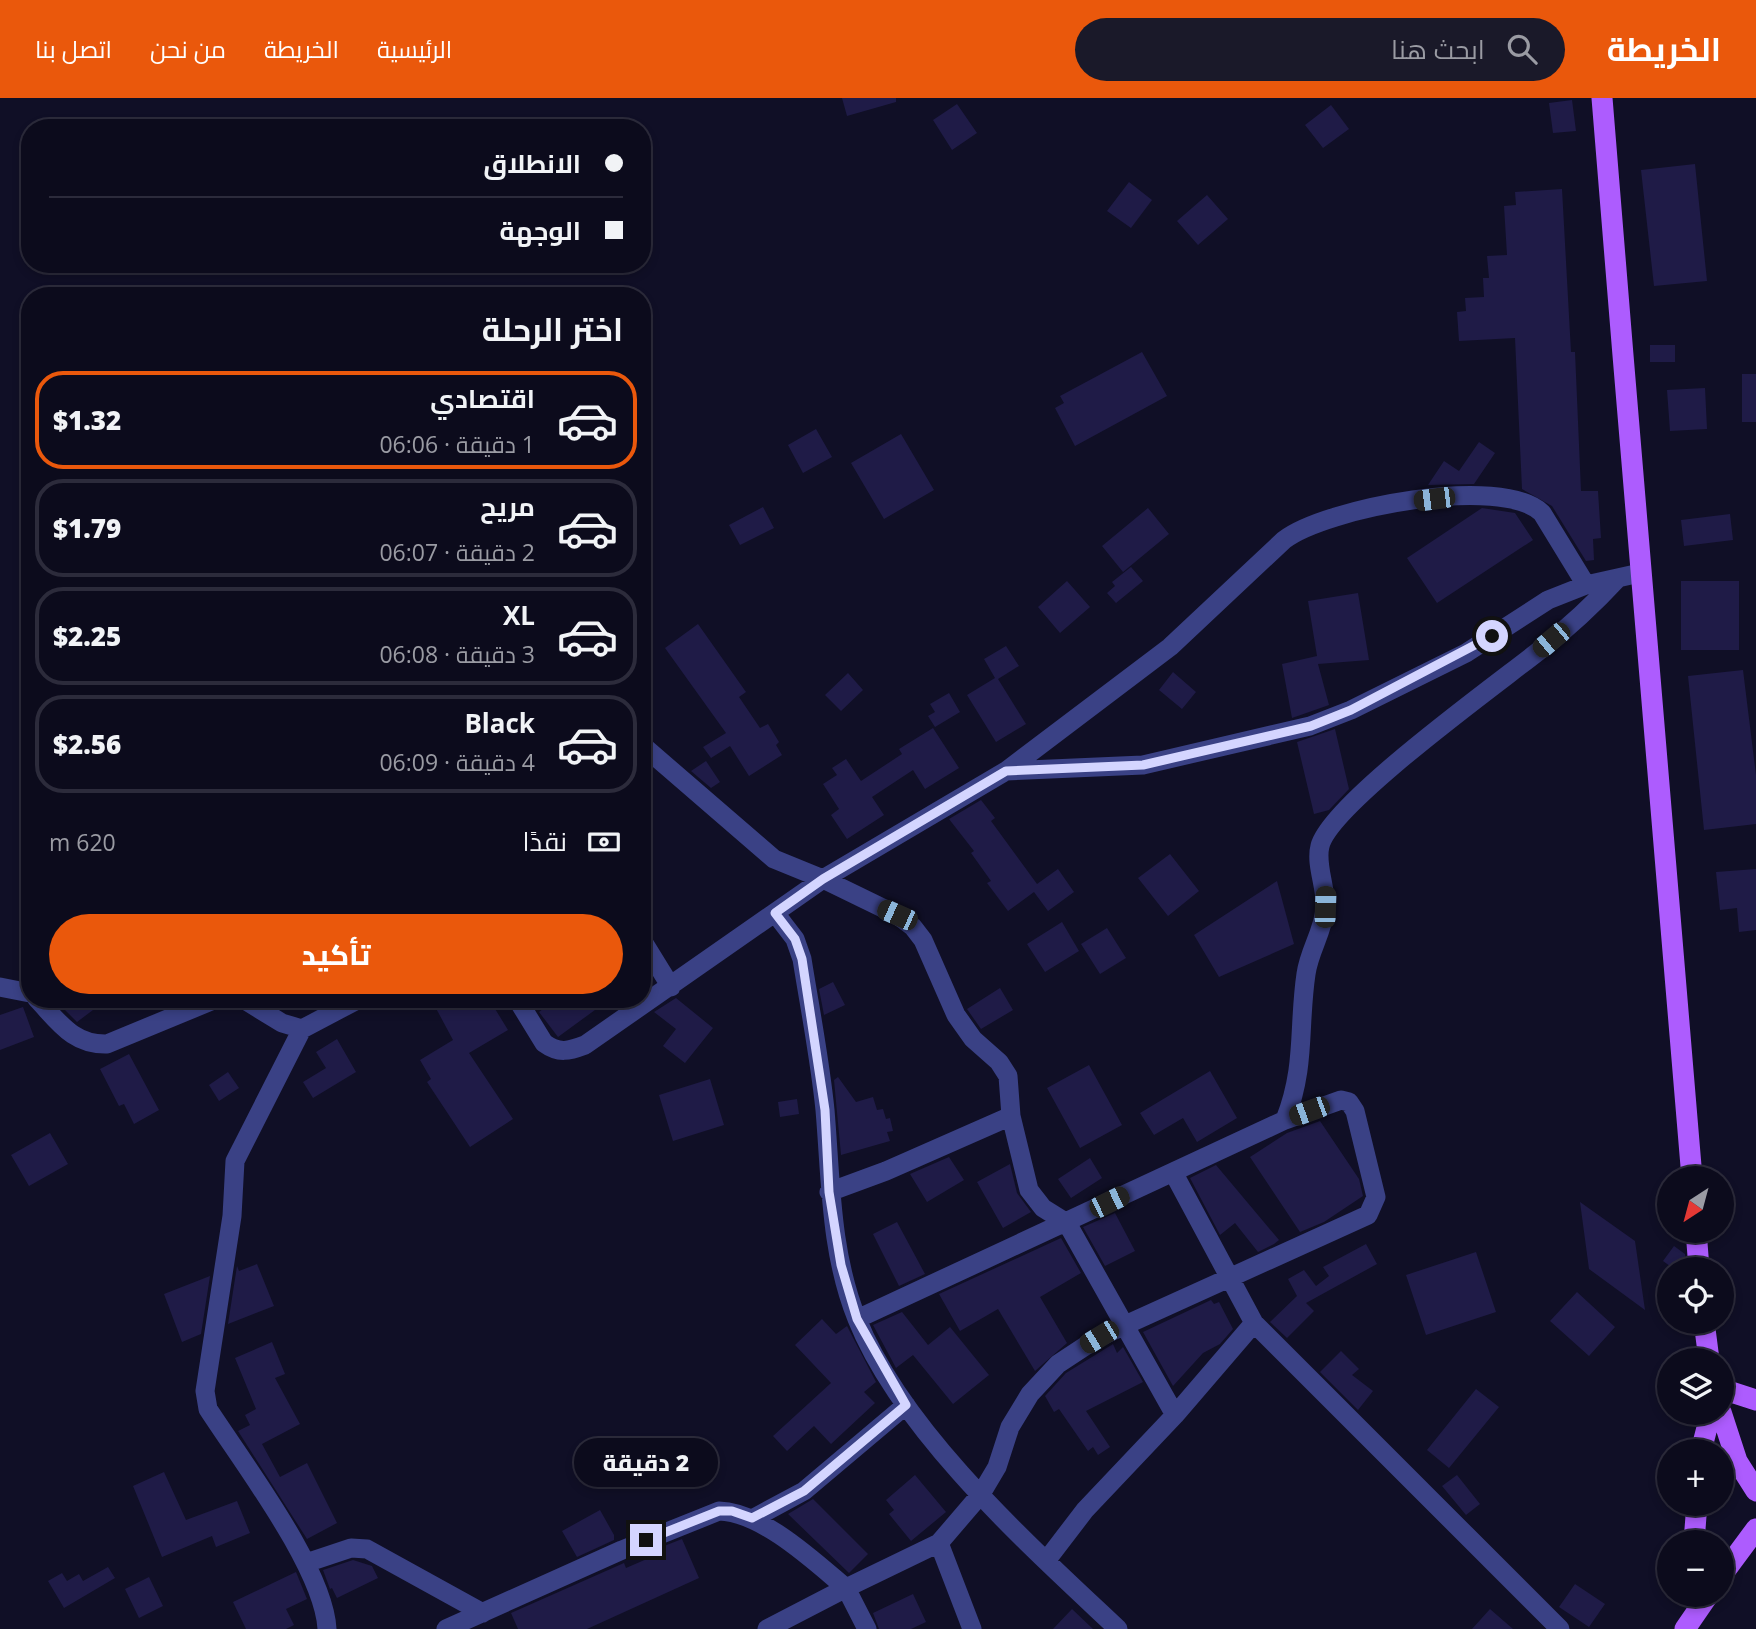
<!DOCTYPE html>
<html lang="ar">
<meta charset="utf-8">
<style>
body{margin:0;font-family:"Open Sans",Cairo,sans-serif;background:#1a1929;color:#f1f3f6;direction:rtl;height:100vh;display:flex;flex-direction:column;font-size:26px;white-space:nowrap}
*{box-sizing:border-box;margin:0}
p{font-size:23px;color:#9a9ba3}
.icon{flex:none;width:38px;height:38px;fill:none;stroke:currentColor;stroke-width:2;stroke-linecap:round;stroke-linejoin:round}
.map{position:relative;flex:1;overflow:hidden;direction:ltr}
.sheet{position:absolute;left:21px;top:189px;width:630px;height:721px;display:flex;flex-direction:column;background:#0c0b1c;border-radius:28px;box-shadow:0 4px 10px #0003,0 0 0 2px #2c2b3b;direction:rtl}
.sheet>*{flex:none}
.guide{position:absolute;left:21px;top:21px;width:630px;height:154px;border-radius:28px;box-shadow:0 4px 10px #0003,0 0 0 2px #2c2b3b;direction:rtl;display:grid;align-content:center;height:154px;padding:0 28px;background:#0c0b1c}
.needle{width:46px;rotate:216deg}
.controls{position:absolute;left:1657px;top:1068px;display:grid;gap:14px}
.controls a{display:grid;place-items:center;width:77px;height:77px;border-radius:50%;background:#0c0b1c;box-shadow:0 4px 10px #0003,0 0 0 2px #2c2b3b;font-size:35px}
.end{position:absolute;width:32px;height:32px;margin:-16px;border:9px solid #d4d5ff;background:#111;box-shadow:0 0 0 4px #111}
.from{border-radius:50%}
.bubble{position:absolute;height:49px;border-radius:24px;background:#0c0b1c;box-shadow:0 4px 10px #0003,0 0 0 2px #2c2b3b;font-size:23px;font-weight:800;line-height:49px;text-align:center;direction:rtl}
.car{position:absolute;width:21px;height:42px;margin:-21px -10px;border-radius:9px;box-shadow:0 0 5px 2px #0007;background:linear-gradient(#222 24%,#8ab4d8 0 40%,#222 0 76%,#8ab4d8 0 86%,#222 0)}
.guide b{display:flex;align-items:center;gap:24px;height:66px;font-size:26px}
.guide b+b{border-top:2px solid #2c2b3b}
.guide i{width:18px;height:18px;background:#f1f3f6}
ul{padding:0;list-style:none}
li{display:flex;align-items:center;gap:21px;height:98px;margin:0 14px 10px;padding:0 14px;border:4px solid #2c2b3b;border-radius:28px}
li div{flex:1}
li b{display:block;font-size:26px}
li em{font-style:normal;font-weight:800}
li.on{border-color:#ea580c}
li>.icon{width:63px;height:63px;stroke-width:1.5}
h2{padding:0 28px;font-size:32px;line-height:84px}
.pay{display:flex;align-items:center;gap:18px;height:77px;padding:0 28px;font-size:26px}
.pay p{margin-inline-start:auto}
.action{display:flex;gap:14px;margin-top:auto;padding:14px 28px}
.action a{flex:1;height:80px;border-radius:42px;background:#ea580c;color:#fff;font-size:28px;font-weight:800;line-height:80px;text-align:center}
header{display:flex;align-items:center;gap:42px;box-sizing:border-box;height:98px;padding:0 35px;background:#ea580c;color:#fff}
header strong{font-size:33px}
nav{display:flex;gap:38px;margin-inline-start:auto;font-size:24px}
.search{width:490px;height:63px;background:#1a1929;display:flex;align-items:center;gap:18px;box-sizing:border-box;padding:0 24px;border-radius:38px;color:#9a9ba3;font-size:26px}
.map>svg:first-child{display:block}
.building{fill:#1f1b47}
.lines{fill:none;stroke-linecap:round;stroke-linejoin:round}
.minor{stroke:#3a4185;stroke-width:19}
.major{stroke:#ad5cfe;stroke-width:21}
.route{stroke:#d4d5ff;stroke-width:9}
</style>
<header>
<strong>الخريطة</strong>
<div class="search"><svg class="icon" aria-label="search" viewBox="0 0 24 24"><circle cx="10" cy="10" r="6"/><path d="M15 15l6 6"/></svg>ابحث هنا</div>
<nav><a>الرئيسية</a><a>الخريطة</a><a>من نحن</a><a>اتصل بنا</a></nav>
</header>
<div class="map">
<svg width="1756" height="1531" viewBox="0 0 1756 1531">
<rect width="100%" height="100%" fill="#100f26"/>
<path class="building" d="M842,0H896V4L847,18Z
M1572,2L1576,33L1553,35L1549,5Z
M957,6L977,35L952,52L933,22Z
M1331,7L1349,31L1323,50L1305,27Z
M1695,66L1707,183L1654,188L1641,72Z
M1129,84L1152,102L1131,130L1107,113Z
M1562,91L1571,254H1575L1581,393H1598L1601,440L1593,441L1594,462L1586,463L1552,408L1522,391L1515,240L1459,243L1457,214L1466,213L1465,200L1484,199L1483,180H1489L1487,158L1507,157L1504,108L1516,107L1515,94Z
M1207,97L1228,121L1198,147L1177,123Z
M1650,247H1675V264H1650Z
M1142,254L1167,298L1075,348L1055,310L1064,305L1060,298Z
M1742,276H1756V324H1742Z
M1705,290L1707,331L1670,333L1667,292Z
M816,331L832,359L803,375L788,347Z
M901,336L934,392L884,421L851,365Z
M1479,344L1495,355L1474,386L1428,387L1444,363L1459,373Z
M763,409L774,430L740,447L729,427Z
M1148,410L1169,436L1123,474L1102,448Z
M1482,410L1515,415L1533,442L1437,505L1407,460Z
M1730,416L1733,442L1684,448L1681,422Z
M1131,469L1143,483L1116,505L1107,495L1115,488L1112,484Z
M1067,483L1090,509L1060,535L1038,509Z
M1681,483H1739V552H1681Z
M1358,495L1369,562L1318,566L1329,607L1292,620L1282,566L1317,558L1308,503Z
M698,526L746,594L739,599L760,630L768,626L779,644L776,647L782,657L749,678L730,648L711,660L703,649L726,635L665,550Z
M1006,548L1019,568L998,581L1026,626L996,644L967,597L995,580L984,561Z
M1743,572L1756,677V726L1704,732L1688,578Z
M1173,574L1196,594L1182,611L1159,592Z
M848,575L863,592L841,613L825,597Z
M949,595L960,614L935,629L928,618L935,614L930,606Z
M933,630L959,670L925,691L913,672L872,699L884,717L847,741L831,717L839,711L823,686L837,677L832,670L846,661L861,683L902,656L899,651Z
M1335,631L1349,691L1329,712L1314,716L1297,644Z
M706,663L720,684L711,690L691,673Z
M981,702L995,720L991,723L1037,786L1058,771L1074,794L1048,813L1034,794L1008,813L987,785L991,783L971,755L974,753L949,721Z
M1170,756L1199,793L1168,818L1138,780Z
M1756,771V832L1739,834L1737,810L1720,812L1716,774Z
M1277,783L1294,846L1219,879L1194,837Z
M1062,824L1079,853L1045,874L1027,846Z
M1107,830L1126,860L1100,876L1081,846Z
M833,884L845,907L824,917L819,891Z
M1000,890L1013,912L981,931L967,911Z
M676,900L713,930L685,965L663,948L676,931L654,914Z
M54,901H91L97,909L77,924Z
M268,901H304L285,912Z
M431,901H489L508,932L469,955L513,1021L470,1049L427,984L431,981L420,962L453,942Z
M556,901H610L558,939L539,914Z
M23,909L34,939L0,952V917Z
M337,941L356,974L313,1000L303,984L326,970L316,954Z
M129,956L159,1012L134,1026L124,1006L119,1008L100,971Z
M1089,967L1122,1027L1080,1050L1047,990Z
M1210,973L1237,1020L1197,1044L1183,1020L1154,1037L1140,1015Z
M228,974L239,990L219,1003L209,987Z
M838,979L856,1004L873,999L877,1012L883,1011L886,1021L890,1020L893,1033L887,1034L890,1043L841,1057L834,982Z
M710,981L724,1027L673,1043L659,997Z
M797,1001L799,1016L780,1019L778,1004Z
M1320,1023L1359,1081L1363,1098L1324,1124L1300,1134L1250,1059L1287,1035Z
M50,1035L68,1066L29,1088L11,1057Z
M949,1059L964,1082L927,1104L910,1076Z
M1090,1060L1102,1080L1071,1100L1058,1081Z
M1010,1066L1017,1095L1031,1114L1003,1130L977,1084Z
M1216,1067L1279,1142L1274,1146L1258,1154L1235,1125L1220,1137L1190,1080Z
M1580,1104L1635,1143L1645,1212L1589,1171Z
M1115,1115L1135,1153L1105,1168L1083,1129Z
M897,1124L925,1176L899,1188L873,1136Z
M1061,1140L1081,1175L1040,1199L1067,1245L1035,1273L998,1211L960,1233L939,1196Z
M1366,1146L1377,1166L1306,1205L1314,1213L1287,1240L1270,1224L1297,1198L1288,1181L1304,1172L1316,1188L1329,1178L1323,1169Z
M1674,1148L1685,1156L1686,1171H1674L1663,1163Z
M1476,1154L1496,1214L1426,1237L1406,1177Z
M257,1166L274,1208L228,1226L237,1168L239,1173Z
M210,1178L201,1236L182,1244L164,1196Z
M1577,1194L1615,1229L1589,1258L1550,1223Z
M1211,1202L1214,1206L1219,1204L1233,1231L1220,1246L1203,1255L1173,1288L1143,1234Z
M902,1214L928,1247L950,1229L989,1277L953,1306L913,1257L896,1270L873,1227Z
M822,1221L836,1236L847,1228L876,1284L864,1294L875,1305L831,1346L814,1328L787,1353L773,1338L831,1285L795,1247Z
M272,1244L285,1276L275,1280L300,1326L262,1346L280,1379L307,1365L337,1425L307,1441L238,1333L250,1327L245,1317L256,1311L235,1260Z
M1113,1246L1117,1255L1123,1249L1143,1284L1086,1313L1110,1349L1098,1357L1093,1349L1088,1353L1059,1311L1054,1314L1045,1298L1066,1275Z
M1341,1253L1359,1271L1352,1277L1373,1293L1358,1312L1320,1274Z
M1476,1291L1499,1309L1449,1370L1427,1352Z
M164,1374L186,1422L237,1403L250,1435L216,1449L212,1438L162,1459L133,1388Z
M915,1377L946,1414L911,1443L889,1416L894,1412L886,1402Z
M1457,1377L1480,1406L1466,1417L1442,1388Z
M813,1401L868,1456L849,1475L788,1416Z
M600,1412L614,1437V1442L577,1459L562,1433Z
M682,1441L699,1480L587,1531H518L511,1515L624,1465L626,1470L656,1457L654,1452Z
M353,1462L372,1468L378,1480L337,1500L332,1490L330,1491L323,1472Z
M108,1469L115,1480L64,1510L48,1483L62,1475L67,1483L79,1476L83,1483Z
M296,1474L307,1501L286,1511L294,1527L286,1531H246L233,1504Z
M149,1479L163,1508L139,1520L125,1491Z
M1575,1486L1605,1506L1589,1529L1559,1509Z
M913,1496L926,1524L911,1531H879L873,1515Z
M1072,1511L1093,1531H1053Z
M1490,1511L1513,1531H1472Z"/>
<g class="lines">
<path class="minor" d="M642,647L774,761L823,781L897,817L913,829L923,842L956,917L973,941L999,964L1008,978L1011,1018L1029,1092L1043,1110L1067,1125L1175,1317
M1006,673L1170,549L1284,442C1325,410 1502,376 1542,415L1586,487
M775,815L795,841L802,861C810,911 820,962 825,1012C831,1082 830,1154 857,1221C902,1334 1030,1448 1118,1531
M642,842L671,889
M0,889L30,895
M37,901C59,924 73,947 107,946L216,901
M243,901L282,925L302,931
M517,901L544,945C559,956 569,953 585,947L823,781L1006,673L1143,667L1310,628L1351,612L1466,555L1548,502L1586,487L1640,475
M1285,1022C1306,968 1298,930 1306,876C1309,853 1323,834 1325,811C1327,790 1315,767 1320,748C1330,706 1500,584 1540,552C1568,530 1594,506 1618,480
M1173,1074L1254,1225
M829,1094L886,1073L1011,1018
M857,1221L1285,1022L1341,1002L1349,1004L1355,1013L1376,1099L1368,1117L1099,1239L1058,1266L1030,1296L1010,1329L997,1369L981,1396L939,1445L972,1531
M752,1421L804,1393L906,1307
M1046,1463L1085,1412L1175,1317L1254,1225L1560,1531
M306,1465L351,1450L367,1451L483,1515
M327,1531C324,1471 243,1365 208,1311L205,1293L232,1118L235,1063L302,931L359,901
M446,1531L622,1452L719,1413C762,1414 814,1463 846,1490L939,1445
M767,1531L846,1490L867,1531"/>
<path class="major" d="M1602,0C1630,360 1665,719 1692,1080
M1696,1132L1699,1171
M1704,1223L1709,1262
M1722,1291L1756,1302
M1721,1314L1737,1363L1756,1393
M1701,1353L1711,1314
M1694,1444L1697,1405
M1722,1477L1756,1431
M1685,1531L1709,1496"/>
</g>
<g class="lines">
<path class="route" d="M646,1442L719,1413H732L752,1420L804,1393L906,1307L857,1221L841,1167L829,1094L825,1012L802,861L795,841L775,815L823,781L1006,673L1143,667L1311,628L1351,612L1492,538"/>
</g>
</svg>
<div class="controls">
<a><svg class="needle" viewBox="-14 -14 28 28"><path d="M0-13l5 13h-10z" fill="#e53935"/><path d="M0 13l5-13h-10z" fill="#9a9ba3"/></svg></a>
<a><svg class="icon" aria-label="locate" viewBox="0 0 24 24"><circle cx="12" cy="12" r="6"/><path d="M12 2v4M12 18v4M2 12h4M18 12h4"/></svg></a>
<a><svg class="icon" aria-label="layers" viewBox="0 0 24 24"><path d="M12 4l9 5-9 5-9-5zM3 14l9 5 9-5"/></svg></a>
<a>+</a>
<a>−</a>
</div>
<i class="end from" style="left:1492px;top:538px"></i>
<i class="end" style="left:646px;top:1442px"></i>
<div class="bubble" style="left:574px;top:1340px;width:144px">2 دقيقة</div>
<i class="car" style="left:1434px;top:401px;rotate:263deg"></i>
<i class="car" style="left:1551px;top:542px;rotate:230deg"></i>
<i class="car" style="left:1325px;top:809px;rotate:2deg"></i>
<i class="car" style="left:897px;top:817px;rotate:294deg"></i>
<i class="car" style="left:1309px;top:1013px;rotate:250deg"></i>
<i class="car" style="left:1109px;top:1104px;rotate:64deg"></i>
<i class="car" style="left:1099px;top:1239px;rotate:239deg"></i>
<div class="guide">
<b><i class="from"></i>الانطلاق</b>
<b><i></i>الوجهة</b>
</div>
<section class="sheet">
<h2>اختر الرحلة</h2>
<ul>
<li class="on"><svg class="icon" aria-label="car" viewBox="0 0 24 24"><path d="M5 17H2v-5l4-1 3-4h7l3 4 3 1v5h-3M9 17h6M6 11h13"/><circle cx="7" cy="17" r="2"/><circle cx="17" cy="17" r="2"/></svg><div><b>اقتصادي</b><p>1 دقيقة · 06:06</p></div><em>$1.32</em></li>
<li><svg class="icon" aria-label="car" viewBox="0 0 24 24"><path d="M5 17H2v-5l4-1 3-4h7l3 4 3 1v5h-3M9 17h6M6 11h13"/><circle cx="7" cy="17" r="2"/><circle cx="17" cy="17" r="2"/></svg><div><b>مريح</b><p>2 دقيقة · 06:07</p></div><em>$1.79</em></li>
<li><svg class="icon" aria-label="car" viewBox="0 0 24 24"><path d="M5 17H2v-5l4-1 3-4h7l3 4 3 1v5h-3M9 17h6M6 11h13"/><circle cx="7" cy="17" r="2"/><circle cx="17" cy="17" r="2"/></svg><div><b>XL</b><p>3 دقيقة · 06:08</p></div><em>$2.25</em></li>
<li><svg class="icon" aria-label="car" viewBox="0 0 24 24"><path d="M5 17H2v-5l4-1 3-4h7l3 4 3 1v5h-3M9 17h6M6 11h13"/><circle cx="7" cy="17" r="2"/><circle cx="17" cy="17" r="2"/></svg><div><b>Black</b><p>4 دقيقة · 06:09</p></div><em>$2.56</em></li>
</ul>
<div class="pay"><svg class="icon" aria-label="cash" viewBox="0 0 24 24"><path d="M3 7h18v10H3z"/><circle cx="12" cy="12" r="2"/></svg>نقدًا<p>620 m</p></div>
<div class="action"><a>تأكيد</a></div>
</section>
</div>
